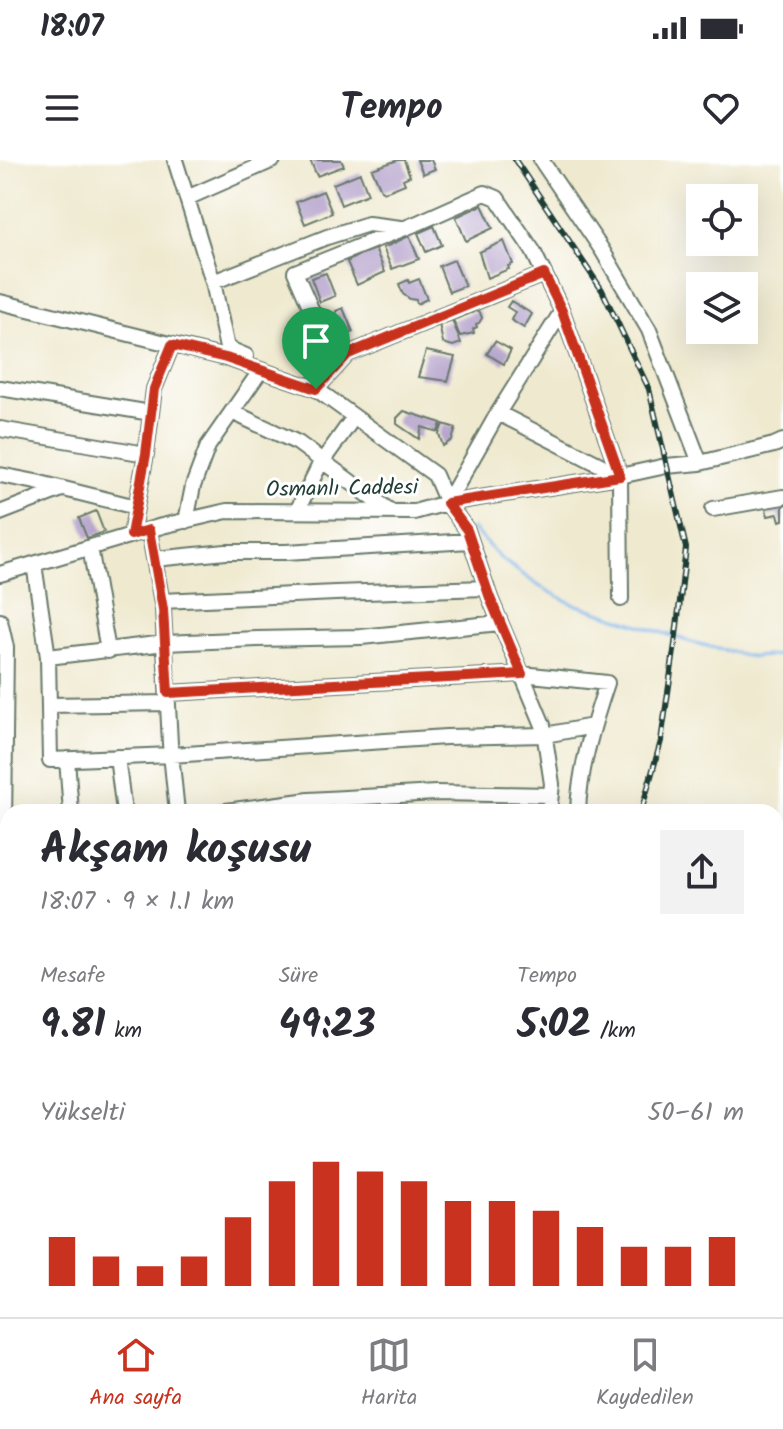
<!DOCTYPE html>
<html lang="tr">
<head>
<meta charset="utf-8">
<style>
	body { margin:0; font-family:Kalam,sans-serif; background:#f2f2f3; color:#2b2b33; height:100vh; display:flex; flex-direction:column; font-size:30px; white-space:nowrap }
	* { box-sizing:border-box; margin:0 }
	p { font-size:26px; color:#7c7c81 }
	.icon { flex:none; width:44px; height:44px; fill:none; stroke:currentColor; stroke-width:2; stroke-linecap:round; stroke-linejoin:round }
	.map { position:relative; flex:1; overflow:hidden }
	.sheet { position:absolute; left:0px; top:644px; width:784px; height:514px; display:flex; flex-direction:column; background:#fff; border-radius:24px 24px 0 0; box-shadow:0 8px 32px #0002 }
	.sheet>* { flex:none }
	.controls { position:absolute; left:686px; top:24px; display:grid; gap:16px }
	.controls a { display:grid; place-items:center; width:72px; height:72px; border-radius:0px; background:#fff; box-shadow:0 8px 32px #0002; font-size:40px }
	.pin { position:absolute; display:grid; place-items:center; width:68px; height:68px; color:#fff; margin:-82px -34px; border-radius:50% 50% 50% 0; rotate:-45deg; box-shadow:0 0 8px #0007 }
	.pin .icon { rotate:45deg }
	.round { display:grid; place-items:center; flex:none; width:84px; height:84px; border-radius:0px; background:#f2f2f3 }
	.head { display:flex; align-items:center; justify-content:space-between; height:136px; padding:0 40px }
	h1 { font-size:44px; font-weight:700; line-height:60px }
	.stats { display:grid; grid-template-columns:repeat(3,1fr); gap:12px; height:136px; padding:8px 40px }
	.stats div { display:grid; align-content:center }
	.stats b { font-size:40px; font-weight:700 }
	.stats small { font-size:22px; font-weight:400 }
	.stats p { font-size:22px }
	.chart { height:224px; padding:16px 40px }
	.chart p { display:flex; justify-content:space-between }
	.chart svg { width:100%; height:144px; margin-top:8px; stroke:#c8321e; stroke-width:6 }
	.status { display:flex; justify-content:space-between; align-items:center; height:56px; padding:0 40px; background:#fff; direction:ltr }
	.status svg { height:22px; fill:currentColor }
	header { display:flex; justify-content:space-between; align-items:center; height:104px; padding:0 40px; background:#fff; font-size:36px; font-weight:700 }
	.tabs { display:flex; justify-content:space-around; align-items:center; height:112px; border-top:2px solid #e1e1e2; background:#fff; font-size:22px; color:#7c7c81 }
	.tabs a { display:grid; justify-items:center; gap:4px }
	.tabs .active { color:#c8321e }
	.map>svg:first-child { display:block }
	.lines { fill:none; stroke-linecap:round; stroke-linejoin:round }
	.stream { stroke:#7ab4eb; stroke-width:3 }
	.building { fill:#b4a1cb }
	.minor-casing { stroke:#68796a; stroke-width:18 }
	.minor { stroke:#fff; stroke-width:14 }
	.rail-casing { stroke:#1f3d34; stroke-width:6 }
	.rail { stroke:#fff; stroke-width:3; stroke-dasharray:9; stroke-linecap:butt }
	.route-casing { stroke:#fff; stroke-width:16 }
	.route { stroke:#c8321e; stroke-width:10 }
	.labels { text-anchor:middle; stroke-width:6; stroke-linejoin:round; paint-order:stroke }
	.street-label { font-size:22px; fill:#1f3d34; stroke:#fff }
</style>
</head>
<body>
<div class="status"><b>18:07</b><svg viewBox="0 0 49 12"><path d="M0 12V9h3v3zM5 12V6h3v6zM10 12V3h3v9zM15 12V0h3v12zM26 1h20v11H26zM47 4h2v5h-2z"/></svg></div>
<header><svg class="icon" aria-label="menu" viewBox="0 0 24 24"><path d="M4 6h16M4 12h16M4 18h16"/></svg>Tempo<svg class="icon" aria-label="heart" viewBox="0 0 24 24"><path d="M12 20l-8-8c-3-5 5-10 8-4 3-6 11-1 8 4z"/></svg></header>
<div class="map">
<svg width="783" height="1157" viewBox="0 0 783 1157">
	<rect width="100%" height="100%" fill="#fff"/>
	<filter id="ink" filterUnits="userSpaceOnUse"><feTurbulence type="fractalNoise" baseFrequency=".0125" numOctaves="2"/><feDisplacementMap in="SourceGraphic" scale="16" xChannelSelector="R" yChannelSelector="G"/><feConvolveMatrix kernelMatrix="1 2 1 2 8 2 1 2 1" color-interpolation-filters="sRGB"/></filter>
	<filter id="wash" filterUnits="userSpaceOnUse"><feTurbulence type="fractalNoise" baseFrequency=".006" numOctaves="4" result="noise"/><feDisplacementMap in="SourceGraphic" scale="32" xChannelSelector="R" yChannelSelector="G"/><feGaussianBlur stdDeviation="1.8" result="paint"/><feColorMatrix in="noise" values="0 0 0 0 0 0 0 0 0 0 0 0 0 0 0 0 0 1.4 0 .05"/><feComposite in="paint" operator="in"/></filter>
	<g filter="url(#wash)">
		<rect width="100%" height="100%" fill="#efe9cf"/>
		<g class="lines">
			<path class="stream" d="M402 300 431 324
				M472 368 500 398 539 426 571 443 691 482 752 497 783 495"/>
		</g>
		<g id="blocks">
			<path class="building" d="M310 0H341L344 6 317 16Z
				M398 0H404L410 16 403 19 405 24 390 30 384 32 381 30 372 9Z
				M417 0H431L435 9 423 14Z
				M360 13 368 34 341 45 333 24Z
				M323 31 332 53 305 64 296 42Z
				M482 45 493 68 466 81 456 57Z
				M434 66 442 85 426 92 418 73Z
				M409 76 419 99 392 109 383 88Z
				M504 81 513 104 508 106 509 109 487 118 479 92Z
				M375 89 385 112 357 125 347 102 361 94Z
				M454 100 465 126 449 132 439 106Z
				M326 113 335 136 320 142 311 118Z
				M419 119 427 139 417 144 416 140 410 139 403 134 399 124 408 120 409 123Z
				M511 141 532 154 524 168 511 160 515 152 507 147Z
				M343 148 353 172 335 179 327 158 337 155 336 151Z
				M479 150 482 158 479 163 476 164 477 167 473 169 474 173 460 176 453 160Z
				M452 160 461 183 453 186 443 183 439 164Z
				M495 181 511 190 504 204 487 194Z
				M426 191 455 197 448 221 418 217Z
				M404 251 441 263 438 272 422 267 419 279 397 264V258Z
				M443 264 456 268 452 280 443 286 439 274Z
				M783 341V360L780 361 778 354 768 356 765 345Z
				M96 351 104 372 87 378 79 358Z
				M776 746 783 747V795L776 793Z
				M776 806 783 808V851L776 849Z
				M776 863 783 865V908L776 906Z
				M782 964H783V1104L776 1103V984Z
				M0 1076 8 1078V1116L0 1108Z
				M42 1150H85L93 1157H50Z
				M280 1150H303L310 1157H273Z"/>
		</g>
	</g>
	<g filter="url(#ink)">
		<use href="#blocks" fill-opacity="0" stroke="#68796a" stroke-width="2"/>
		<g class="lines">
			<defs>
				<path id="minor" d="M175 0 213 122 227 188 246 196
					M541 0 602 90 649 170 700 303
					M187 38 273 0
					M213 122 327 77 368 64 401 68
					M0 142 226 198 316 229 435 315 447 343 467 370 490 438 543 565 552 624 549 652
					M336 206 295 112 420 62 485 33 497 38 533 91 562 151 620 316 621 439
					M308 225 316 229 348 194 544 114
					M0 228 151 253
					M232 252 298 283 390 351
					M498 253 620 315
					M0 269 146 294
					M0 315 36 322 136 347
					M447 343 498 253 562 151
					M713 349 783 337
					M297 351 319 306 354 257
					M0 353 62 329
					M186 361 193 326 208 286 261 210
					M149 370 163 449 170 584 177 652
					M131 375 146 294 154 229 172 185
					M90 387 108 491
					M154 399 226 392H286L470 381
					M34 404 48 497 50 600 171 595 446 577 545 575 593 566
					M0 414 162 366 227 351 414 352 447 343 620 316 666 306 700 303 774 285 783 281
					M162 441 335 433 486 428
					M0 461 6 487 4 669
					M48 497 165 483 257 479 361 477 500 463
					M168 533 522 514 607 523C594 562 579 611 578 652
					M49 545 168 543
					M117 597 124 652
					M67 599 71 652
					M218 652 309 640 436 633 551 635
					M0 715 8 716
					M0 771 8 772
					M0 814 8 815
					M0 869 8 871
					M0 937 8 938
					M0 961 8 963
					M0 1041H8
					M456 1157 458 1150"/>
			</defs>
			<use href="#minor" class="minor-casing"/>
			<use href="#minor" class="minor"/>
			<defs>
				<path id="rail" d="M515 0 602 130 649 229 686 388 675 484 661 581 641 652
					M500 1157 502 1150"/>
			</defs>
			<use href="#rail" class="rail-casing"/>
			<use href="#rail" class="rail"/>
		</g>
	</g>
	<g class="lines" filter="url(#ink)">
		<defs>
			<path id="route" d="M544 114 562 151 620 316 447 343 467 370 490 438 522 514 168 533 163 449 149 370 131 375 146 294 154 229 172 185 226 198 316 229 348 194Z"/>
		</defs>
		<use href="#route" class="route-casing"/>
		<use href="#route" class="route"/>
	</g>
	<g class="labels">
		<g class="street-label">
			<text transform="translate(342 327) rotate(-1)" y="8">Osmanlı Caddesi</text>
		</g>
	</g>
</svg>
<div class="controls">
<a><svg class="icon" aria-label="locate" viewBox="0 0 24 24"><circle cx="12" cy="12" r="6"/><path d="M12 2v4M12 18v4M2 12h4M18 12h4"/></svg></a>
<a><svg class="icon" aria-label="layers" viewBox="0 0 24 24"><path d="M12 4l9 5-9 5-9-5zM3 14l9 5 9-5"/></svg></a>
</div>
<div class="pin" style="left:316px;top:229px;background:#1e9e55"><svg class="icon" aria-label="arrive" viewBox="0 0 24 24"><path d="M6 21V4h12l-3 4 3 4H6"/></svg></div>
<section class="sheet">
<div class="head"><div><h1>Akşam koşusu</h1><p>18:07 · 9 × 1.1 km</p></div><a class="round"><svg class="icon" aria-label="share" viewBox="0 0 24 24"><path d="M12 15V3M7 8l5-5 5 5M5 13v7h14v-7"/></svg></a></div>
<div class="stats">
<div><p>Mesafe</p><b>9.81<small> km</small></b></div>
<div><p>Süre</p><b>49:23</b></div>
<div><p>Tempo</p><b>5:02<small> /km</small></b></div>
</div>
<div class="chart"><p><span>Yükselti</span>50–61 m</p>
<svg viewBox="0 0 160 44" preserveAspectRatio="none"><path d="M5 44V29M15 44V35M25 44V38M35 44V35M45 44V23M55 44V12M65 44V6M75 44V9M85 44V12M95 44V18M105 44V18M115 44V21M125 44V26M135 44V32M145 44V32M155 44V29"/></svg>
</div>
</section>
</div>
<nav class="tabs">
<a class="active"><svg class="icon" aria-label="home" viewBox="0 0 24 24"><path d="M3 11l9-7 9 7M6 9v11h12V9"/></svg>Ana sayfa</a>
<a><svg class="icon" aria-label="map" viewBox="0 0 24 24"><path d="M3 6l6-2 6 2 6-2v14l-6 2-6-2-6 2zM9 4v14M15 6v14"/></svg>Harita</a>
<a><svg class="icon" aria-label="saved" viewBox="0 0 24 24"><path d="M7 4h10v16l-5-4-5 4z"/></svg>Kaydedilen</a>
</nav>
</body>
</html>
